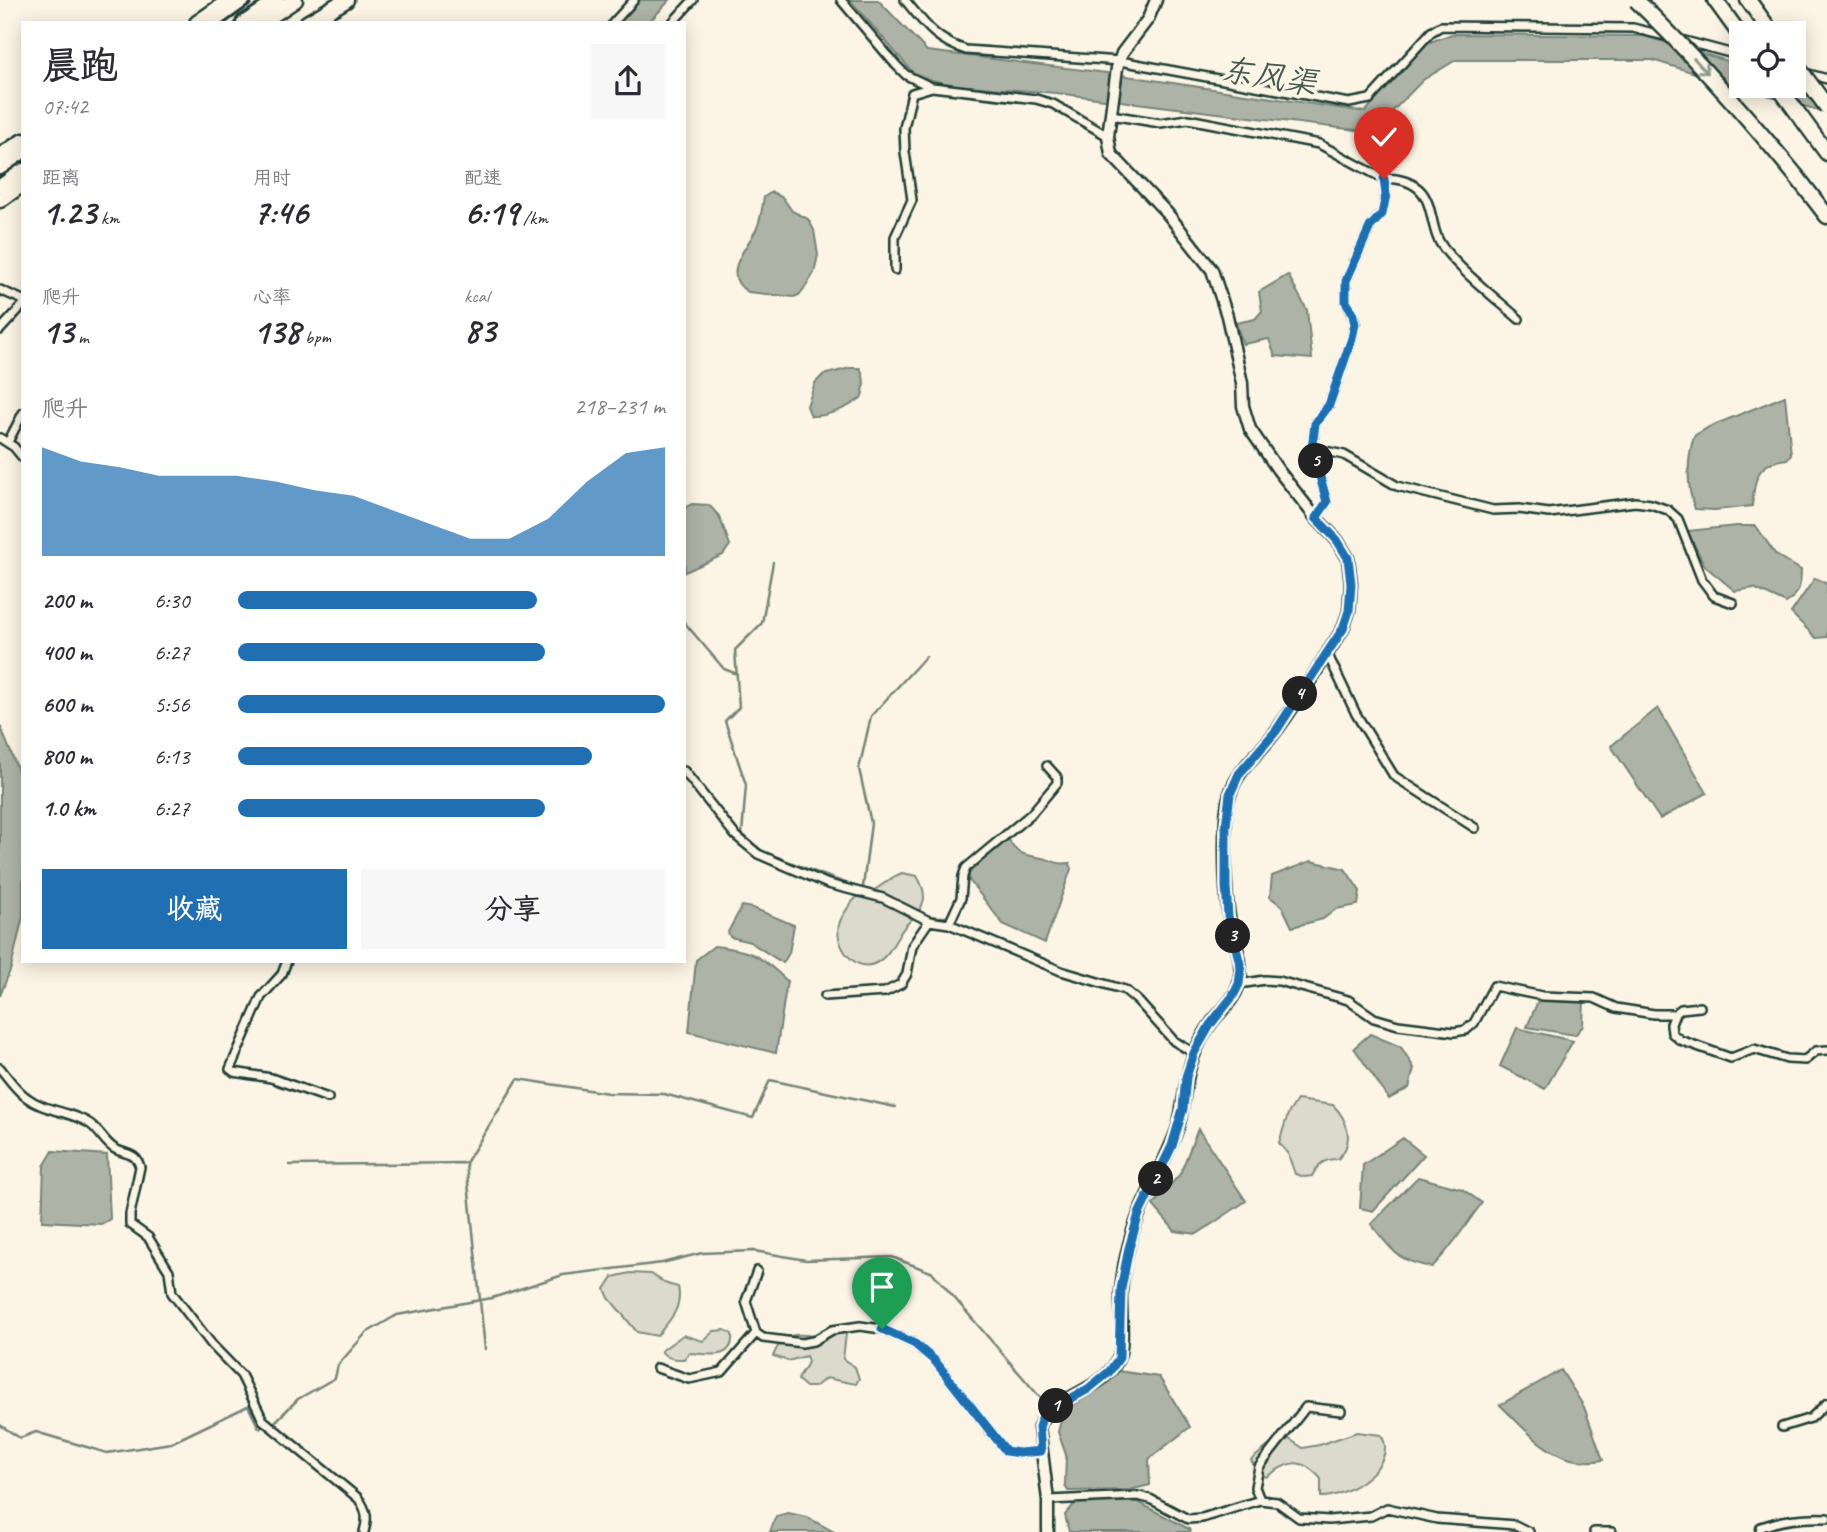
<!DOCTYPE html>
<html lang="zh">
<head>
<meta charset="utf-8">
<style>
	body { margin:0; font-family:Caveat,"LXGW WenKai TC",sans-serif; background:#f7f7f7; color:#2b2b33; height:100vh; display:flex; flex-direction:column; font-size:26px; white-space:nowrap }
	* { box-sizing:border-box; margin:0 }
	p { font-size:23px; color:#7c7c81 }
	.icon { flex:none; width:38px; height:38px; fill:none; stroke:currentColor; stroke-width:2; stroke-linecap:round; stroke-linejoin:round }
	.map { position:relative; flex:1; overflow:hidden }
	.drawer { position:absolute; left:21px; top:21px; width:665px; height:942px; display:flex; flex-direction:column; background:#fff; border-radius:0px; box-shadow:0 4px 18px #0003 }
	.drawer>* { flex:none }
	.fabs { position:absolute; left:1729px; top:21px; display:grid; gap:14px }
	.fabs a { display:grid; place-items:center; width:77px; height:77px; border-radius:0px; background:#fff; box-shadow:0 4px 18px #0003; font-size:35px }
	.pin { position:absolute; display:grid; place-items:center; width:60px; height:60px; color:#fff; margin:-72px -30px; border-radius:50% 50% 50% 0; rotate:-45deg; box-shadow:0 0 7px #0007 }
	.pin .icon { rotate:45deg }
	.km { position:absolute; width:35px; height:35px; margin:-18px; border-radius:50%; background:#222; color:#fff; font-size:19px; line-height:35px; text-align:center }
	.round { display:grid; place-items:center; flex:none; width:74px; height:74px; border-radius:0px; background:#f7f7f7 }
	.head { display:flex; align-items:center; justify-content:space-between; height:119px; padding:0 21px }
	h1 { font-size:38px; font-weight:600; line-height:52px }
	.figures { display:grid; grid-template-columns:repeat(3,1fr); gap:10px; height:119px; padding:7px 21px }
	.figures div { display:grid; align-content:center }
	.figures b { font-size:35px; font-weight:600 }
	.figures small { font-size:19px; font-weight:400 }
	.figures p { font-size:19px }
	.chart { height:196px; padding:14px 21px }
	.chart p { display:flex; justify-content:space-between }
	.chart svg { width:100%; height:126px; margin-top:7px; fill:#1f6fb2; opacity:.7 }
	.action { display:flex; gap:14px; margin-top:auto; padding:14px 21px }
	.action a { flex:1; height:80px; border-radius:0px; background:#1f6fb2; color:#fff; font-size:28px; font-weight:600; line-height:80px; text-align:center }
	.action a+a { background:#f7f7f7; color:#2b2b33 }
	ul { padding:0 21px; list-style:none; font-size:23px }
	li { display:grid; grid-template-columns:112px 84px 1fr; align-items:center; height:52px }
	li i { height:18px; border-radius:9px; background:#1f6fb2 }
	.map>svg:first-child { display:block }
	.green { fill:#dcdacc; stroke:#7e8c80; stroke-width:2 }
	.water { fill:#aeb3a7; stroke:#758479; stroke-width:2 }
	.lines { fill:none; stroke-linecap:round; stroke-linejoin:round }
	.stream { stroke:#758479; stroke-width:2.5 }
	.minor-casing { stroke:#1f3d34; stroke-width:12 }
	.tertiary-casing { stroke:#1f3d34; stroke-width:15 }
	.trunk-casing { stroke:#1f3d34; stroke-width:18 }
	.motorway-casing { stroke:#1f3d34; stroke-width:19 }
	.minor { stroke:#fcf5e5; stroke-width:7 }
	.tertiary { stroke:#fcf5e5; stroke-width:10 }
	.trunk { stroke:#fcf5e5; stroke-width:12 }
	.motorway { stroke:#fcf5e5; stroke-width:14 }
	.motorway-bridge-casing { stroke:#1f3d34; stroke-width:19; stroke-linecap:butt }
	.motorway-bridge { stroke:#fcf5e5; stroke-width:14 }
	.oneway { stroke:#8e998c }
	.route-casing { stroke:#fff; stroke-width:14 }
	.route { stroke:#1f6fb2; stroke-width:9 }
	.labels { text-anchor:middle; stroke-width:7; stroke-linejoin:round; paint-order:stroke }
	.water-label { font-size:32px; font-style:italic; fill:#435a51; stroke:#fcf5e5 }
</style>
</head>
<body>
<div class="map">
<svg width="1827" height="1532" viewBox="0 0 1827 1532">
	<rect width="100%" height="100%" fill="#fcf5e5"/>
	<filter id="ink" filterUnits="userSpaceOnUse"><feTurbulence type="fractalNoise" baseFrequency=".0143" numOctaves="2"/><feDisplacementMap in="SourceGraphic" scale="14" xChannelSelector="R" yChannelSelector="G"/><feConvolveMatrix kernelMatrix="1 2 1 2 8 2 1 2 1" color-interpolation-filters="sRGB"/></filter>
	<g filter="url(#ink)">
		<path class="green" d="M902 873 917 876C929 896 925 907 909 922 895 935 893 954 876 963 855 974 834 945 839 925 840 919 850 903 856 898 859 895 866 894 870 892 882 887 890 877 902 873Z
			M1297 1100 1333 1105C1348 1120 1355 1142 1338 1159 1324 1159 1319 1163 1312 1176L1304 1177 1295 1174 1288 1154 1279 1143 1288 1114Z
			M630 1273 651 1274 667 1284 678 1287C683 1308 669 1321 657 1336L637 1332 609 1298 605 1289 613 1277Z
			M837 1328 846 1334 843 1359 855 1367 859 1379 856 1384 826 1378 815 1387H806L798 1380C800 1372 807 1368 808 1361L806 1356 788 1361 773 1356C784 1329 798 1334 822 1337Z
			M725 1330 732 1334C735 1363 704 1353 689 1353L684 1359C674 1359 667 1359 661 1351L683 1335 703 1341 714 1331Z
			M1357 1432 1381 1435C1400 1464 1346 1498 1321 1497V1479C1300 1455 1289 1462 1266 1477L1255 1468 1251 1460 1277 1439H1289L1303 1448 1319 1445Z"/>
		<path class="water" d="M641 0H670L648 23H617Z
			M850 0H878L927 51 1107 73 1365 112 1427 43 1452 34 1644 36 1741 65V86H1794V82L1827 92V113L1652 60H1456L1423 80 1372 132 1056 93 952 85 916 76Z
			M772 192 783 198 792 211 808 219 814 230 818 255 814 273 806 286 799 295 794 297 748 292C720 275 746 249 756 230 761 220 762 208 764 197Z
			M1288 275 1307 310 1312 359 1275 356 1269 339 1243 344 1236 323 1255 319 1262 311 1259 292Z
			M850 368H860C865 377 865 390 861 398 848 408 827 417 811 416L807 406 815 383 823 375Z
			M1785 396 1791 454 1787 459C1756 462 1755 479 1752 506L1715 510 1695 509C1686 486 1687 459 1694 436L1709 427Z
			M692 504 709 505 719 516 730 545 723 555 685 572 684 508Z
			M1737 526H1756L1776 555 1801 570C1801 585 1799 595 1786 603L1754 588 1735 591 1705 566 1687 531Z
			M1815 578 1827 584V637L1816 638 1791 613Z
			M1658 708 1707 793 1660 819 1611 746Z
			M0 725 23 783V916L11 968 0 996Z
			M1005 839H1009C1013 854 1029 856 1042 858 1054 860 1055 865 1070 863L1071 869 1045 943 1003 924 969 880V872Z
			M1311 861 1345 869 1360 891 1358 905 1336 909 1323 919 1292 927 1282 906 1270 897 1272 876Z
			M742 906 753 908 794 925 789 953 783 963 750 942 730 937 728 932Z
			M714 946C751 950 760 955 787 981L776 1053 689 1032 696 960Z
			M1584 1000 1583 1026 1575 1035 1527 1027 1538 1001Z
			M1517 1028 1573 1041 1545 1089 1500 1066Z
			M1370 1034 1401 1047 1414 1068 1409 1088 1389 1099 1354 1048Z
			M1198 1129 1246 1201 1197 1234 1175 1231 1153 1205 1180 1174Z
			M1403 1138 1424 1155 1373 1211 1360 1208 1363 1165Z
			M53 1151 107 1155 110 1219 101 1224 42 1221 44 1166Z
			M1418 1177 1462 1189 1482 1203C1465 1225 1452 1248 1432 1267 1396 1261 1393 1251 1371 1224Z
			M1561 1370 1584 1407 1603 1460C1554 1468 1532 1435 1500 1405Z
			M1118 1371 1159 1377 1190 1427 1149 1459 1150 1485 1130 1490 1068 1491 1065 1486 1066 1455 1058 1432 1063 1412 1094 1392Z
			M1076 1502H1138L1189 1529 1190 1532H1069L1065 1515Z
			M788 1513 807 1517 834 1532H770L776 1516Z"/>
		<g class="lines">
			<path class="stream" d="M773 562 762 623 735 650 739 707 725 721 746 785 742 834 763 852 831 878 875 893
				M684 622 724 669 737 674
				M863 887 871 823 859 769 871 716 926 656
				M928 917H946
				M290 1165 465 1163
				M485 1349 466 1163 518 1079 608 1093 664 1094 753 1118 770 1080 895 1107
				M0 1425 20 1438 36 1432 107 1453 171 1443 248 1406 259 1428 273 1424 298 1399 335 1378 338 1365 366 1333 397 1315 492 1298 563 1275 662 1263 702 1253 754 1251 806 1260 892 1257 933 1273 1044 1402"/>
			<defs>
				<path id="minor" d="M841 0 896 65 906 75 931 87
					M905 0C925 24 935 40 966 50L1120 61 1349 103 1370 99 1431 32 1441 26 1633 28 1669 37
					M613 23 634 0
					M672 23 693 0
					M1681 40 1741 56
					M1805 73 1827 79
					M1111 115 1160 123 1188 119 1319 144 1384 179C1395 177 1410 181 1419 189 1432 201 1431 224 1438 239 1448 261 1499 301 1519 319
					M895 270V237L912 200 905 152 904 128 912 93 932 87 1036 99 1053 104 1108 136
					M0 290 23 300
					M0 330 23 305
					M0 438 14 447 23 458
					M8 442 23 413
					M1312 448 1344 455 1397 486 1493 510 1519 509 1549 513 1635 502 1651 504 1668 510 1678 519 1702 580 1714 596 1733 603
					M1316 518 1327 502 1312 448 1315 424 1329 405 1352 338 1355 323 1351 311 1346 302V281L1370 227 1382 213 1386 195 1384 179
					M1327 653 1356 714 1394 776 1475 828
					M684 771 735 835 758 854 828 884 883 898 929 921 949 924 1061 971 1125 990 1138 1001 1174 1041 1194 1053
					M949 924 961 898 963 876 966 868 1031 814 1057 783V777L1047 766
					M287 961 282 974 261 997 230 1069 234 1072 271 1078 328 1098
					M1239 984 1265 980 1279 981 1348 1000 1374 1018 1398 1025 1454 1032 1466 1030 1474 1023 1494 986 1542 996 1594 998 1616 1008 1654 1014H1675L1681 1009 1700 1007
					M825 996 885 992 901 984 907 974 912 946 929 921
					M1675 1014 1671 1024 1672 1033 1680 1040 1731 1058 1754 1049 1787 1059 1805 1060 1816 1051 1827 1050
					M0 1068C8 1078 16 1090 26 1097 44 1111 68 1111 87 1122 99 1128 103 1142 115 1149 126 1155 136 1152 140 1167L130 1214V1224L148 1237 169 1271 172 1293 212 1345 241 1375 263 1420 358 1498C367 1510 368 1518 364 1532
					M757 1271 746 1301 756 1333 763 1338 802 1343 813 1341 832 1330 860 1326 882 1329 915 1344 935 1361 1006 1451 1019 1453 1041 1451
					M657 1368 689 1379 722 1372 756 1333
					M1782 1427 1811 1418 1827 1403
					M1048 1500 1138 1496 1150 1499 1188 1519 1202 1518 1260 1500 1277 1502 1299 1518 1329 1520 1371 1516 1387 1508 1437 1519 1515 1525 1529 1532
					M1260 1500 1255 1487 1259 1467 1306 1407 1341 1411
					M1594 1532H1612
					M1760 1532 1761 1527C1783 1519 1803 1517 1827 1518"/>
				<path id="tertiary" d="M1048 1532V1500L1039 1427C1051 1395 1103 1393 1118 1359 1125 1344 1120 1309 1121 1291 1123 1266 1130 1237 1139 1214 1151 1184 1168 1157 1178 1127 1185 1103 1184 1078 1194 1055 1198 1044 1205 1032 1212 1022 1221 1011 1236 998 1239 983 1245 962 1232 937 1229 916 1225 891 1222 817 1230 794 1238 768 1261 752 1276 731 1301 698 1321 662 1343 629L1349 611 1351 584 1348 558 1337 540 1316 518 1278 470 1250 429 1243 406 1242 383 1227 316 1212 270 1167 213 1111 154 1108 136 1117 68 1122 53 1148 19 1156 0"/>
				<path id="trunk" d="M212 23 244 0
					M243 23 278 0
					M0 168 23 152
					M0 186 23 170"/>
				<path id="motorway" d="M1715 0 1741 36
					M1748 0 1772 33
					M197 23 230 0
					M261 23 295 0
					M307 23 346 0
					M1778 86 1827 153
					M0 156 23 141
					M1797 177 1827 216
					M0 200 23 184"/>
			</defs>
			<use href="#minor" class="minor-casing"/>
			<use href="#tertiary" class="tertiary-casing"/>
			<use href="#trunk" class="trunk-casing"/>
			<use href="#motorway" class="motorway-casing"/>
			<use href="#minor" class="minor"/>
			<use href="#tertiary" class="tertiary"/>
			<use href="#trunk" class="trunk"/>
			<use href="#motorway" class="motorway"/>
			<defs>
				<path id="motorway-bridge" d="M1636 0C1694 56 1746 115 1797 177
					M1794 62 1827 107"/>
			</defs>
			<use href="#motorway-bridge" class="motorway-bridge-casing"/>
			<use href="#motorway-bridge" class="motorway-bridge"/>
		</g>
		<defs><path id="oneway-shaft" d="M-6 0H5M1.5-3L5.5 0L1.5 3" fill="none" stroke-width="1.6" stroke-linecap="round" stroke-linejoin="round" transform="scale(1.75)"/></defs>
		<use class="oneway" href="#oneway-shaft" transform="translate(1701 66) rotate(47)"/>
	</g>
	<g class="lines" filter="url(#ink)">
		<defs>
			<path id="route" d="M882 1329 915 1344 935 1361 1006 1451 1019 1453 1041 1451 1039 1427 1042 1418 1054 1408 1088 1389 1109 1372 1119 1358 1121 1289 1129 1248 1139 1214 1172 1146 1183 1109 1186 1077 1194 1053 1210 1025 1233 996 1239 984 1241 968 1228 916 1226 886V826L1230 794 1239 774 1276 731 1327 653 1343 629 1349 611 1351 584 1348 558 1337 540 1316 518 1327 502 1312 448 1315 424 1329 405 1352 338 1355 324 1352 311 1346 302V281L1370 227 1382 214 1386 195 1384 179"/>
		</defs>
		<use href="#route" class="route-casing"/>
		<use href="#route" class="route"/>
	</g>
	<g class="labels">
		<g class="water-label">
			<text transform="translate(1269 76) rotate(9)" y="11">东风渠</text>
		</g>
	</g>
</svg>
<div class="fabs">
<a><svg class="icon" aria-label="locate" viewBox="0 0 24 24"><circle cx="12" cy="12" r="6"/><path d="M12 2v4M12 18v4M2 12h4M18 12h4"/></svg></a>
</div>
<div class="pin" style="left:882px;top:1329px;background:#1e9e55"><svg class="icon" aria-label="arrive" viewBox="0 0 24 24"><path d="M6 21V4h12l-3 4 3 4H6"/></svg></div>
<div class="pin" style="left:1384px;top:179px;background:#d93025"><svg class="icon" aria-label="check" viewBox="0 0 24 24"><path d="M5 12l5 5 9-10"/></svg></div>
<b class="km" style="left:1056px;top:1406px">1</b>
<b class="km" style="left:1156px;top:1179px">2</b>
<b class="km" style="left:1233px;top:936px">3</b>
<b class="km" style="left:1300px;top:694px">4</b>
<b class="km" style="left:1316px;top:461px">5</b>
<section class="drawer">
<div class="head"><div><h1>晨跑</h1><p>07:42</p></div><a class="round"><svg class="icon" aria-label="share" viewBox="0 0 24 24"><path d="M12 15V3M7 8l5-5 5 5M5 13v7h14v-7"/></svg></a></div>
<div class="figures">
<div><p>距离</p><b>1.23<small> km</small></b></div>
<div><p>用时</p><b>7:46</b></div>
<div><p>配速</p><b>6:19<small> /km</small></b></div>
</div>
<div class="figures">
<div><p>爬升</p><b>13<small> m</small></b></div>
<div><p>心率</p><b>138<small> bpm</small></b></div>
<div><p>kcal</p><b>83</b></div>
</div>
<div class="chart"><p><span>爬升</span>218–231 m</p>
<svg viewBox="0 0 160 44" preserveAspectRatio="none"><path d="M0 44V6L10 11L20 13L30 16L40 16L50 16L60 18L70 21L80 23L90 28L100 33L110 38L120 38L130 31L140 18L150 8L160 6V44z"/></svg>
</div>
<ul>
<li><b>200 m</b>6:30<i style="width:70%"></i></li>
<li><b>400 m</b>6:27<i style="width:72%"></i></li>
<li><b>600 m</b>5:56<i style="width:100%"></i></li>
<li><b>800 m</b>6:13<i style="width:83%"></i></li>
<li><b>1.0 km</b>6:27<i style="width:72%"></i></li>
</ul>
<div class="action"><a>收藏</a><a>分享</a></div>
</section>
</div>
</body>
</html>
